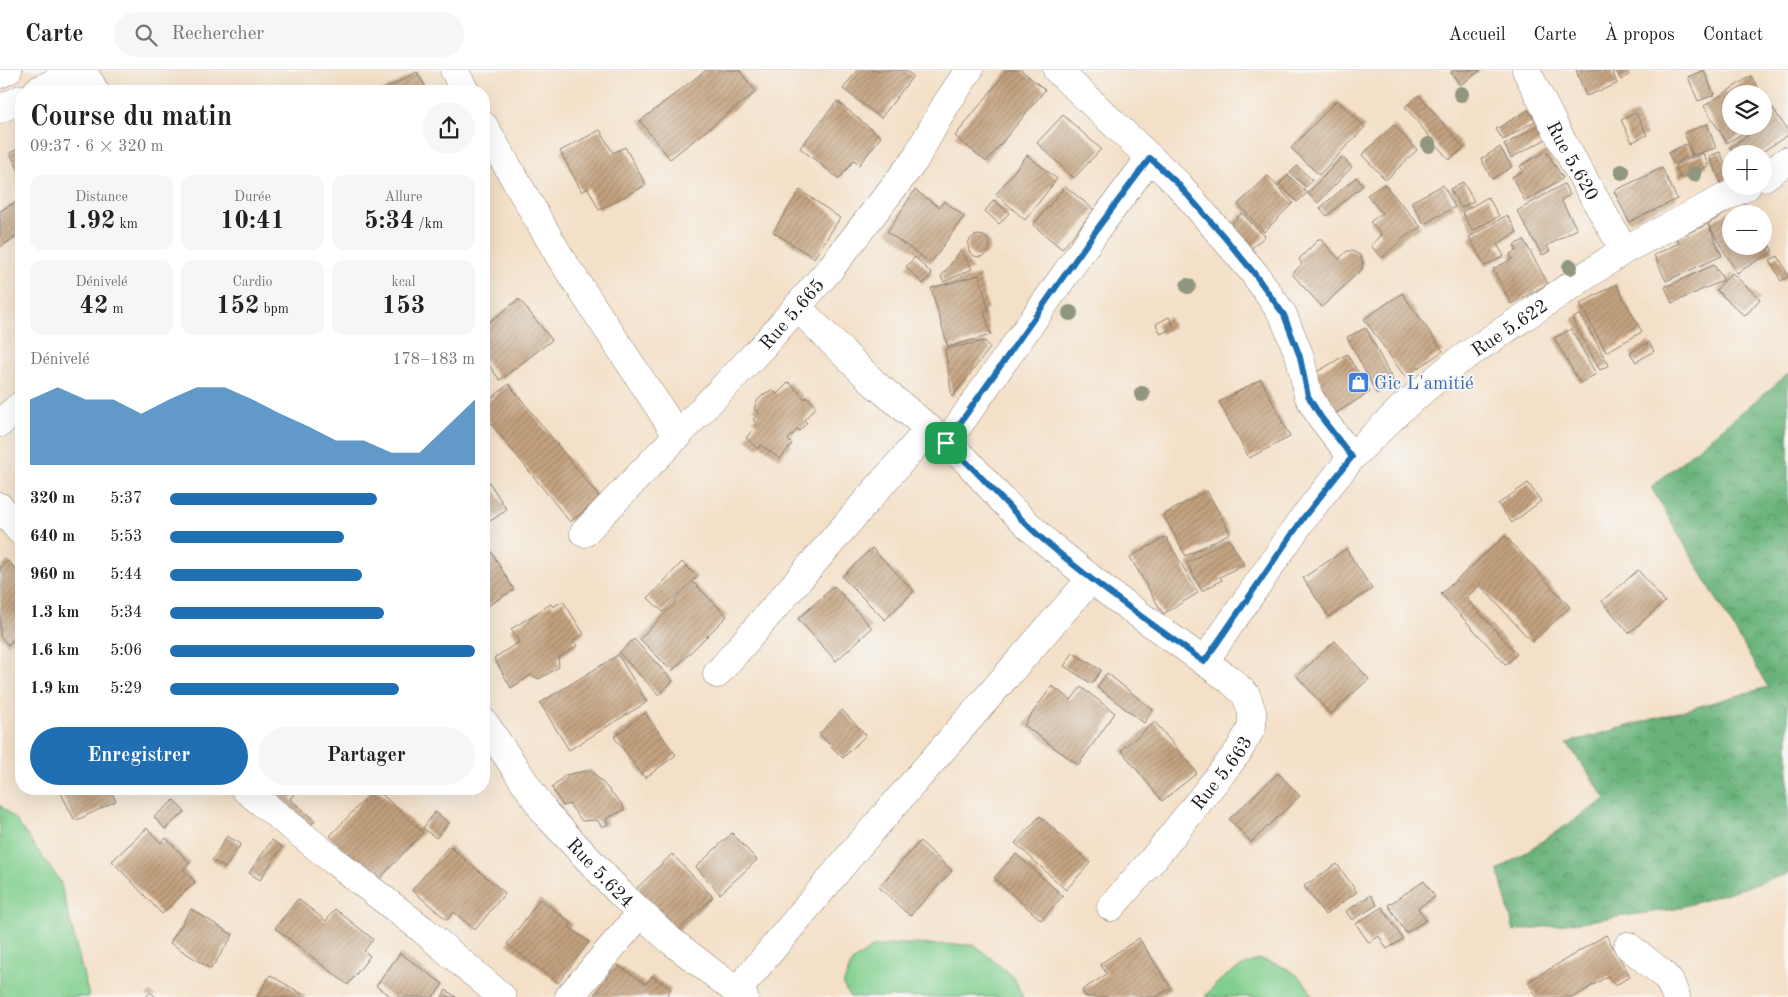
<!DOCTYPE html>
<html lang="fr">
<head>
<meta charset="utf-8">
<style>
	body { margin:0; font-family:"Old Standard TT",serif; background:#f6f6f6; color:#202124; height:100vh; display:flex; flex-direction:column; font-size:19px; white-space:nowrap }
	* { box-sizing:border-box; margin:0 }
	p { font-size:16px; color:#757577 }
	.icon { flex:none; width:28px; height:28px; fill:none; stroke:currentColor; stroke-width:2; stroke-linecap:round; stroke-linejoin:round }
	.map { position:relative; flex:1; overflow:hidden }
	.side { position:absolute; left:15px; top:15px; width:475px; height:710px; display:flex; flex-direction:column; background:#fff; border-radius:20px; box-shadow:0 5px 20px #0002 }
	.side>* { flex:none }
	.buttons { position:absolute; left:1722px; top:15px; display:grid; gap:10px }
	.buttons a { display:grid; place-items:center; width:50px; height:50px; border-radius:50%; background:#fff; box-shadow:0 5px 20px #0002; font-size:25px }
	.pin { position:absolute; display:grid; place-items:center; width:42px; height:42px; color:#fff; margin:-21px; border-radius:10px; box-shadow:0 2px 8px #0006 }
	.round { display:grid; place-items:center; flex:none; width:52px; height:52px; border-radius:26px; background:#f6f6f6 }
	.head { display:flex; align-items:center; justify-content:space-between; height:85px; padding:0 15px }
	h1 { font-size:28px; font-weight:700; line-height:38px }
	.metrics { display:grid; grid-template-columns:repeat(3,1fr); gap:8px; height:85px; padding:5px 15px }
	.metrics div { display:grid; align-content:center; border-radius:12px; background:#f6f6f6; text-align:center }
	.metrics b { font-size:25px; font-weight:700 }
	.metrics small { font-size:14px; font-weight:400 }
	.metrics p { font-size:14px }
	.chart { height:140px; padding:10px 15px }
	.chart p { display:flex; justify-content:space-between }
	.chart svg { width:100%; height:90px; margin-top:5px; fill:#1f6fb2; opacity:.7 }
	.button { display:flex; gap:10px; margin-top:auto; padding:10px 15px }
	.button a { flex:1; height:58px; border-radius:30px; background:#1f6fb2; color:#fff; font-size:20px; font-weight:700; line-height:58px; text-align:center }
	.button a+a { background:#f6f6f6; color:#202124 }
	ul { padding:0 15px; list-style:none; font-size:16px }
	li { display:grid; grid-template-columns:80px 60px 1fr; align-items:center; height:38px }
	li i { height:12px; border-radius:6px; background:#1f6fb2 }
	header { display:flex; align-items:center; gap:30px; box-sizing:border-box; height:70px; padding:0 25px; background:#fff; border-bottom:1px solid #e0e0e0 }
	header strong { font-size:24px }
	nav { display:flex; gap:28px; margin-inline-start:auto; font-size:18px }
	.search { width:350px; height:45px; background:#f6f6f6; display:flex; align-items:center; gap:12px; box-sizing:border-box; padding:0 18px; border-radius:28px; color:#757577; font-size:19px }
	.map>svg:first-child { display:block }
	.green { fill:#81cf8e; stroke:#4e7655 }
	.forest { fill:url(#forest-crowns); stroke:#42674a }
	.building { fill:url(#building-hatch) }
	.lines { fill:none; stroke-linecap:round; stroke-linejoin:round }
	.minor-casing { stroke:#887e72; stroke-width:29 }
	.minor { stroke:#fff; stroke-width:28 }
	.tree { fill:#90977f }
	.route-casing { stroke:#fff; stroke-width:10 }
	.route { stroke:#1f6fb2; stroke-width:6 }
	.labels { text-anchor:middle; stroke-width:4; stroke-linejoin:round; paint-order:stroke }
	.street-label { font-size:19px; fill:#1c1c1c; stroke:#f6f6f2 }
	.shop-label { font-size:19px; fill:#366cbe; stroke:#f6f6f2; text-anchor:start }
</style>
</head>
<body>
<header>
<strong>Carte</strong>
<div class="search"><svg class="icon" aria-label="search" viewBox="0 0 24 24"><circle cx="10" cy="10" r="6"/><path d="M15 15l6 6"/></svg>Rechercher</div>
<nav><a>Accueil</a><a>Carte</a><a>À propos</a><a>Contact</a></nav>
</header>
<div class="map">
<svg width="1788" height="927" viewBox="0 0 1788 927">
	<defs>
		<pattern id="forest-crowns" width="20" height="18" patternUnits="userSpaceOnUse" patternTransform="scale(1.25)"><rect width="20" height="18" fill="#68b279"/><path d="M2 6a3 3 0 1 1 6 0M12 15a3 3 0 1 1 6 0" fill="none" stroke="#559062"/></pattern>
		<pattern id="building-hatch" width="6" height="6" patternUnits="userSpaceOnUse" patternTransform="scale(1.25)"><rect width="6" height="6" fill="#c4a27f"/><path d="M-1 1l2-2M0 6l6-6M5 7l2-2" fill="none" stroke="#9e8367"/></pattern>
	</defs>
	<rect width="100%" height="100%" fill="#f6f6f2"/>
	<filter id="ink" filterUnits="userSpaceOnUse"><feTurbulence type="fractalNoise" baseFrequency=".02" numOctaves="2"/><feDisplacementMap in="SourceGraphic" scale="10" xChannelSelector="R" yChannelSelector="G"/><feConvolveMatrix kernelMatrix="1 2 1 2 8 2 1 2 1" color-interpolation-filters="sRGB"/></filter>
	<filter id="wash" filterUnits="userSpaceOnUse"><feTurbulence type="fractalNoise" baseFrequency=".0096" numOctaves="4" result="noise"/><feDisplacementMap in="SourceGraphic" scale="20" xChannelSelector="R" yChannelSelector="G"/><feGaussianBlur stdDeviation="1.12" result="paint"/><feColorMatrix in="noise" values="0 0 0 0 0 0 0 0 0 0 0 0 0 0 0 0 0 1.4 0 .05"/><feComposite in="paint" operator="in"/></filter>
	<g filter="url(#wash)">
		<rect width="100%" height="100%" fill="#f4e0c8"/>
		<path class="green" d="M0 735 15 749 60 811 89 927H0Z
			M899 874 975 875 1014 908 1023 927H850L843 915 852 892 873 877Z
			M1260 889C1284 896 1302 902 1313 927H1205C1221 906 1236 898 1260 889Z"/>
		<path class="forest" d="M1788 304V804L1675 839 1514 861 1498 800 1606 729 1567 673 1768 617 1651 417Z"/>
		<g id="blocks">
			<path class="building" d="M706 0H739L756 22 670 89 640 51Z
				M857 0H905L913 6 881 48 843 19Z
				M1008 0H1021L1045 20 986 92 955 66Z
				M1453 0H1481L1460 15 1451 2Z
				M1576 0H1603L1604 2 1612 0 1617 14 1586 26Z
				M1616 0H1627L1629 5 1621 10Z
				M1704 0 1714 25 1698 31 1688 7Z
				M417 2 428 21H381Z
				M1751 6 1762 24H1731V56H1739L1743 63 1727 73 1704 36Z
				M1419 25 1464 78 1449 90 1405 37Z
				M1764 26 1769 34 1764 37Z
				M1337 30 1365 57 1319 105 1291 78Z
				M837 31 881 67 859 95 854 90 839 109 800 78Z
				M1772 37 1788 61V65L1759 84H1734L1730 77 1749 65 1743 56H1764V42Z
				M1528 40 1535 51 1503 70 1496 59Z
				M1636 43 1647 65 1632 72 1621 50Z
				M1063 45 1101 79 1074 108 1037 73Z
				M1707 54 1716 78 1693 85 1684 63Z
				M1394 55 1417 80 1386 110 1362 85Z
				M1538 56 1546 69 1511 88 1504 75Z
				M600 60 613 83 625 77 646 115 599 140 588 118 582 122 560 81Z
				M1686 74 1692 85 1674 94 1668 83Z
				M21 77V105L10 83Z
				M1500 77 1512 97 1492 109 1481 89Z
				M1546 81 1563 108 1525 131 1512 107 1523 101 1520 96Z
				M1720 82 1731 106V111L1722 115 1709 86Z
				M1703 83 1708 96 1680 108 1675 95Z
				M1027 85 1057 109 1025 150 996 124Z
				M1342 87 1352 97 1318 133 1308 123Z
				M1297 96 1312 110 1306 117 1290 103Z
				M1662 98 1677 129 1629 152 1614 121Z
				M1288 105 1307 123 1297 132 1279 114Z
				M1268 106 1293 133 1264 162 1238 134Z
				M1356 107 1363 115 1327 146 1320 138Z
				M1463 112 1474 131 1461 138 1450 119Z
				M1384 114 1421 157 1405 167 1382 188 1371 176 1381 164 1370 152 1382 143 1367 125Z
				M1564 114 1570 125 1561 130 1577 159 1547 176 1550 181 1542 185 1517 141Z
				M1443 115 1455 137 1424 154 1411 132Z
				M1065 116 1094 140 1062 179 1033 155Z
				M800 120 840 148 814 188 773 162Z
				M915 120 939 137 944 131 964 146 931 193 887 162Z
				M1488 127 1499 146 1473 161 1462 142Z
				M21 129V164L0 177V141Z
				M994 130 1009 143 999 154 985 141Z
				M1744 132 1751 144H1731V176H1764V166L1773 181 1737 203 1708 154Z
				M1242 143 1265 166 1252 178 1229 156Z
				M1507 145 1517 162 1497 174 1504 186 1485 196 1469 167Z
				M1708 154 1722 186 1666 211 1654 185 1679 173 1677 168Z
				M968 176a11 11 0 1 1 22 0a11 11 0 1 1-22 0Z
				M1320 168 1339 189 1347 181H1352L1360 185 1363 192 1362 199 1322 237 1292 204 1302 194 1299 189Z
				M1524 170 1548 214 1511 234 1493 199 1512 189 1510 184 1517 180 1514 175Z
				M961 180 972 199 944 212 941 207Z
				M1778 186 1788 205V207L1781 211 1770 190Z
				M915 187 932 204 923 214 906 197Z
				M1714 195 1724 210 1672 233 1665 217Z
				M1732 203 1760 229 1745 246 1716 220Z
				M979 205 989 240 984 241 991 265 948 277 931 218Z
				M1616 214 1642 262 1606 282 1580 234Z
				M1402 223 1443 281 1405 307 1364 249Z
				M519 229 552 270 500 310 484 289V256Z
				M1580 244 1609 295 1600 300 1572 249Z
				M1169 247 1174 257 1161 264 1156 254Z
				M1366 258 1395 315 1377 324 1347 267Z
				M1571 259 1596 304 1580 313 1554 268Z
				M985 271 990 278 952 327 945 279Z
				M1649 272 1654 281 1636 292 1630 283Z
				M1347 284 1370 322 1331 346 1307 308Z
				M1261 309 1290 367 1249 388 1219 332Z
				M789 312 805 329 807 327 816 337 804 350 807 353 799 361 797 359 788 370 792 374 780 389 761 375 758 379 746 368 757 354 753 350 759 343 754 339 757 331 764 324 772 320 777 324Z
				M509 314 600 428 570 452 484 345V334Z
				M484 404 507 440 484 455Z
				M1528 413 1541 431 1512 453 1498 434Z
				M1207 421 1230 463 1186 486 1163 445Z
				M1505 466 1570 537 1532 572 1480 515 1466 528 1517 584 1506 595 1441 524Z
				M1166 467 1198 523 1163 544 1130 487Z
				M1229 469 1244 494 1220 507 1222 510 1202 521 1187 493Z
				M488 476 514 520 484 538V478Z
				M872 478 914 521 885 550 842 507Z
				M1346 479 1372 519 1329 547 1303 508Z
				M8 491 21 505V562L8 575 0 566V498Z
				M682 492 697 507 663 542 648 528Z
				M1638 500 1665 532 1629 563 1602 531Z
				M694 513 727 546 672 601 640 569Z
				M834 516 872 558 836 591 798 549Z
				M563 531 584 564 573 571 577 576 558 588 559 597 539 609 531 605 511 618 494 588 519 572 511 559 551 534 553 537Z
				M634 569 673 611 659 625 619 583Z
				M1335 571 1369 609 1330 644 1297 606Z
				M1073 583 1101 600 1092 614 1064 596Z
				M618 585 647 632 569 680 540 633Z
				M1107 603 1153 640 1144 653 1097 617Z
				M1052 616 1071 630 1081 617 1115 643 1078 695 1024 655Z
				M842 640 866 665 843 688 819 664Z
				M645 643 676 685 645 708 614 667Z
				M1155 652 1197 703 1162 731 1121 680Z
				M591 700 622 734 624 740 606 749 608 754 602 757 597 750 582 751 569 734 563 736 552 718 565 705Z
				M1278 703 1300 726 1251 772 1229 749Z
				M59 719H110L116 731 75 751Z
				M253 719H298L290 729 315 751 303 762Z
				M374 719H376L423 762 378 811 330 766Z
				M174 730 185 742 165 759 154 747Z
				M435 742 449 753 436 768 423 758Z
				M1040 746 1090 793 1066 820 1015 773Z
				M147 758 161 773 166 768 190 793 184 800 195 812 162 844 112 791Z
				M732 763 757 790 720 824 696 797Z
				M227 766 241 774 225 798 212 790Z
				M272 770 282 777 260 810 249 803Z
				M920 771 952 801 910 846 879 817Z
				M449 776 505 823 475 860 454 842 447 850 412 820Z
				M672 784 713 827 675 864 634 821Z
				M1016 784 1063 826 1041 850 994 808Z
				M1337 794 1357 822 1325 845 1304 816Z
				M1424 811 1435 827 1418 838 1426 850 1406 863 1388 835Z
				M1371 825 1377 835 1352 850 1346 841Z
				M298 829 326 851 335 839 373 869 364 881 370 886 348 915 275 858Z
				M540 829 572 854 569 857 589 872 558 913 507 874Z
				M1382 837 1403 869 1387 879 1379 866 1369 873 1356 854Z
				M191 839 233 865 211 899 170 873Z
				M1606 865 1630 906 1615 916 1608 906 1574 927H1537L1528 912Z
				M1139 868 1171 918 1157 927H1086L1082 920 1107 904 1100 894Z
				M400 883 443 914 433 927H392L376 916Z
				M616 894 646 914 652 906 671 919 666 927H593Z
				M270 905 307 927H257Z
				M446 920 456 927H442Z
				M150 922 156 927H146Z"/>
		</g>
	</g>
	<g filter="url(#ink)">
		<use href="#blocks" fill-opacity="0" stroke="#887e72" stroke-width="1"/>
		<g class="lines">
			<defs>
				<g id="minor">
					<path d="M82 0 95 21"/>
					<path d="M454 0 465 21"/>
					<path id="s1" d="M1057 0 1178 114 1254 203 1283 245 1300 287 1308 325 1321 347 1352 387 1401 339 1454 294 1624 180 1747 116"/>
					<path id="s2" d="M1526 0 1562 71 1624 180"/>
					<path d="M0 4 8 0"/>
					<path d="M37 21 79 0"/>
					<path d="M0 39 21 29"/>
					<path d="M484 56 560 187 678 366"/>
					<path d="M1764 107 1788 90"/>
					<path d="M797 237 875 314 943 370"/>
					<path d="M0 353 21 335"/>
					<path d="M0 437 21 462"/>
					<path id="s3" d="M584 463 762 277 830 199 914 91 945 36 969 0"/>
					<path d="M1204 592 1304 447 1352 387"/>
					<path d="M717 604 929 359"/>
					<path id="s4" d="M484 652 546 744 621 824 670 870 744 927"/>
					<path d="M245 719 334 791 422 859 502 927"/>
					<path id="s5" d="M1111 837 1155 787 1238 682 1252 657V642L1246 625 1230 610 1105 520 1045 471 1002 430 966 390 946 373 1100 155 1150 88"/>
					<path d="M1628 876 1662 903 1670 912 1676 927"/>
					<path d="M737 921 859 775 1091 509"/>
					<path d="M569 927 641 843"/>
				</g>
			</defs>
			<use href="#minor" class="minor-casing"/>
			<use href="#minor" class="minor"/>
		</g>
		<g class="tree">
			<circle cx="1461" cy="24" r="8"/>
			<circle cx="1429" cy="75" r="8"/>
			<circle cx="1622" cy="102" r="8"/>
			<circle cx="1694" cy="104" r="8"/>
			<circle cx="1570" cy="197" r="8"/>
			<circle cx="1188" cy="216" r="8"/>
			<circle cx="1070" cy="243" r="8"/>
			<circle cx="1142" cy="324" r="8"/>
		</g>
	</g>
	<g class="lines" filter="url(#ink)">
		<defs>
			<path id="route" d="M1150 88 1178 114 1225 168 1254 203 1284 245 1300 287 1308 326 1321 347 1352 387 1304 447 1204 592C1151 553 1096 515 1046 472 1010 442 982 404 946 373L1100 155Z"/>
		</defs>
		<use href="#route" class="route-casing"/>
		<use href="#route" class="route"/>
	</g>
	<defs>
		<symbol id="shop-square" viewBox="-11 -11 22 22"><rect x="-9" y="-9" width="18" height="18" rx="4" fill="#3f7fe0" stroke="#f6f6f2"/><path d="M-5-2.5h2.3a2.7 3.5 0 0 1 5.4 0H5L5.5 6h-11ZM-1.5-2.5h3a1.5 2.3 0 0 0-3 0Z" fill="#fff"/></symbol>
	</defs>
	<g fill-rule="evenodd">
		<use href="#shop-square" x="1346" y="300" width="25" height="25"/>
	</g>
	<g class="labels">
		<g class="street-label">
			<text dy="7" stroke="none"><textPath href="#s2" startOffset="102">Rue 5.620</textPath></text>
			<text dy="7" stroke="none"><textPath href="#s3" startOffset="302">Rue 5.665</textPath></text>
			<text dy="7" stroke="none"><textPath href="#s1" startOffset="699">Rue 5.622</textPath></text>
			<text dy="7" stroke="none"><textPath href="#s5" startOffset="174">Rue 5.663</textPath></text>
			<text dy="7" stroke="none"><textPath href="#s4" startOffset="191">Rue 5.624</textPath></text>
		</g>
		<g class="shop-label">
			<text x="1374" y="319">Gic L'amitié</text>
		</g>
	</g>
</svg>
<div class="buttons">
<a><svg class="icon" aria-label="layers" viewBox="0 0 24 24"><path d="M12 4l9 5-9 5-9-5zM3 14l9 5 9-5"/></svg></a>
<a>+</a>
<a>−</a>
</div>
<div class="pin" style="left:946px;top:373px;background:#1e9e55"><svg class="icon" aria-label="arrive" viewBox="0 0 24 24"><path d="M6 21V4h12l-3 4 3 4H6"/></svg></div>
<section class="side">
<div class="head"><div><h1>Course du matin</h1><p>09:37 · 6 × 320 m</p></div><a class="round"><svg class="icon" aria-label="share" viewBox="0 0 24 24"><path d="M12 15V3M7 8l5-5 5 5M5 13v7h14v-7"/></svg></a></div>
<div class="metrics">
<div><p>Distance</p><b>1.92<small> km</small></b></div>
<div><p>Durée</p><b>10:41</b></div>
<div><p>Allure</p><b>5:34<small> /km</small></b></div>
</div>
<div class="metrics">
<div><p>Dénivelé</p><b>42<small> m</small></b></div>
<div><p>Cardio</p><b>152<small> bpm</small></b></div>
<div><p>kcal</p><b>153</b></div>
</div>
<div class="chart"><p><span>Dénivelé</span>178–183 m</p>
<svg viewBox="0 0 160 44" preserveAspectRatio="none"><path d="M0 44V12L10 6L20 12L30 12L40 19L50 12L60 6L70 6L80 12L90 19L100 25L110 32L120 32L130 38L140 38L150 25L160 12V44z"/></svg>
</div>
<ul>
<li><b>320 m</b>5:37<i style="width:68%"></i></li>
<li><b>640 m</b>5:53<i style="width:57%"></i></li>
<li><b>960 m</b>5:44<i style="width:63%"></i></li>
<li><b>1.3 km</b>5:34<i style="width:70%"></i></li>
<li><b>1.6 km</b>5:06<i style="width:100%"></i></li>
<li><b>1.9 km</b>5:29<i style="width:75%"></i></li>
</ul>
<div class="button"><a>Enregistrer</a><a>Partager</a></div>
</section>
</div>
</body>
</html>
